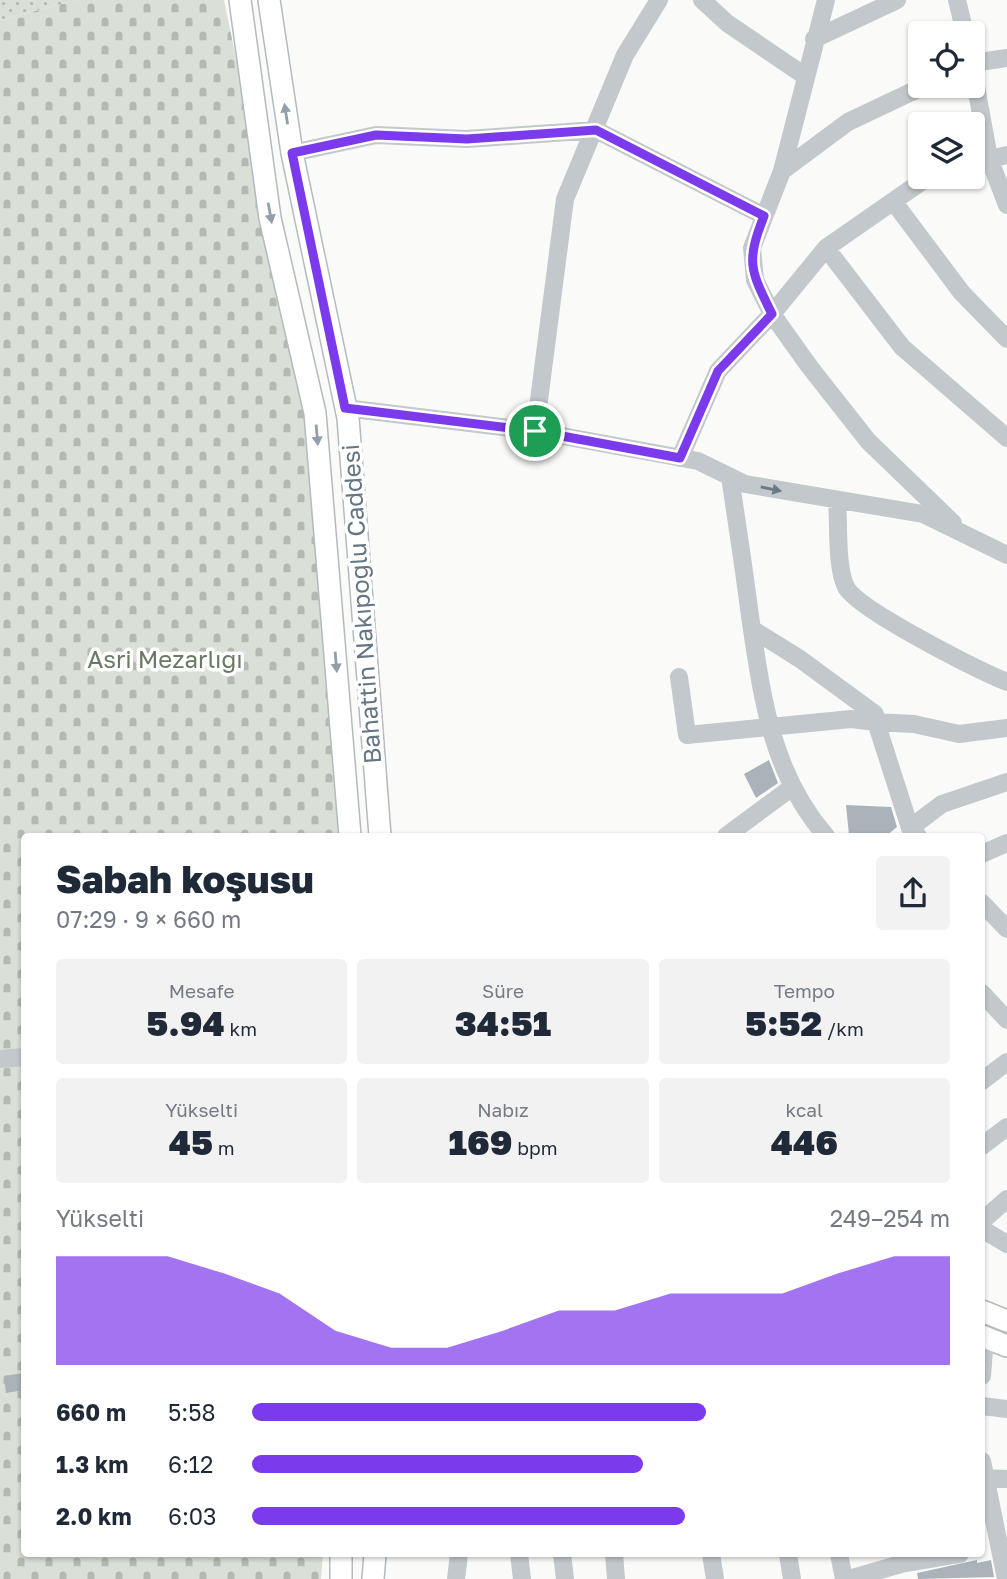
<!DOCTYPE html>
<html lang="tr">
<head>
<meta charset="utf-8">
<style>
	body { margin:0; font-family:"Golos Text",sans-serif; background:#f2f2f3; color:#1f2937; height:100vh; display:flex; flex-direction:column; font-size:26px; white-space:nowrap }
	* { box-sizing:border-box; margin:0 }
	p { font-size:23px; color:#747a83 }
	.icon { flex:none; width:38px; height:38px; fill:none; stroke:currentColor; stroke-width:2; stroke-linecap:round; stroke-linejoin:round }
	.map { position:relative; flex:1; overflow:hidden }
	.side { position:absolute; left:21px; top:833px; width:964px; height:724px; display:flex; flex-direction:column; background:#fff; border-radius:7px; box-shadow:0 2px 5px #0004 }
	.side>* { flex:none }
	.controls { position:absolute; left:908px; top:21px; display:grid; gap:14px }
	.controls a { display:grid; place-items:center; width:77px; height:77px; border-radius:7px; background:#fff; box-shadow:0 2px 5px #0004; font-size:35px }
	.pin { position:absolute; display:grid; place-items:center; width:60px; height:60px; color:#fff; margin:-30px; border:4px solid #fff; border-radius:50%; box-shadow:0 2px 7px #0007 }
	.round { display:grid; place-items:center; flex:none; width:74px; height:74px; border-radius:7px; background:#f2f2f3 }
	.overview { display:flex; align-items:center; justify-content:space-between; height:119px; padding:0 35px }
	h1 { font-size:38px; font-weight:800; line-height:52px }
	.stats { display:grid; grid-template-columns:repeat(3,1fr); gap:10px; height:119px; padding:7px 35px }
	.stats div { display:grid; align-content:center; border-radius:7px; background:#f2f2f3; text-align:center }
	.stats b { font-size:35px; font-weight:800 }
	.stats small { font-size:19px; font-weight:400 }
	.stats p { font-size:19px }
	.chart { height:196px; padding:14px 35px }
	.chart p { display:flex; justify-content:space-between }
	.chart svg { width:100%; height:126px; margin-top:7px; fill:#7c3aed; opacity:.7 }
	ul { padding:0 35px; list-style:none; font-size:23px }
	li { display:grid; grid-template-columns:112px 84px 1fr; align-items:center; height:52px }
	li i { height:18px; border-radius:9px; background:#7c3aed }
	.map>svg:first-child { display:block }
	.cemetery { fill:url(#cemetery-stones) }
	.park { fill:url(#park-dots) }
	.building { fill:#aab3b9 }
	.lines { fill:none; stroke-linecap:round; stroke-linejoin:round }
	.major-casing { stroke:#b5babe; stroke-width:24 }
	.minor { stroke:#c3c8cc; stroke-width:18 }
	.major { stroke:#fff; stroke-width:21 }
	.oneway { fill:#939fa8 }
	.oneway2 { fill:#6a7a87 }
	.route-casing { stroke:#fff; stroke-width:14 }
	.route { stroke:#7c3aed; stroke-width:9 }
	.labels { text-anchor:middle; stroke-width:7; stroke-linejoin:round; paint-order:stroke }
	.street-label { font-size:24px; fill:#657683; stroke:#fff }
	.park-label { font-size:24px; fill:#687a64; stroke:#fff }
</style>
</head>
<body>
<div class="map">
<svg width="1007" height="1579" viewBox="0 0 1007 1579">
	<defs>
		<pattern id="cemetery-stones" width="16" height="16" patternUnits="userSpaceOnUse" patternTransform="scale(1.75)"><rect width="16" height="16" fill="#dadfd7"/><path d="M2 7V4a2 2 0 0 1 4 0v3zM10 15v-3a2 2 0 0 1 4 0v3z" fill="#b4b9b4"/></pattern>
		<pattern id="park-dots" width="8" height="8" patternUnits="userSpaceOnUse" patternTransform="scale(1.75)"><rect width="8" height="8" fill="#dadfd7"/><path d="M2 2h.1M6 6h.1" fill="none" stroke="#b4b9b4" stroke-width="1.8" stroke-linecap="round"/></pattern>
	</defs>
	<rect width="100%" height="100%" fill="#fafaf8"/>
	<path class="cemetery" d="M77 0H224L311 424 342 836H24V1554H323L321 1579H0V20Z"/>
	<path class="park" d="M0 0H77L0 20Z"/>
	<path class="building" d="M769 760 778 783 756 798 744 774Z
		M846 805 891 807 897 827 886 836 849 835Z
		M24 1373V1390L6 1393 4 1376Z
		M977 1560V1563L991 1560 994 1577 918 1579 917 1573Z"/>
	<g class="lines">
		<defs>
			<path id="major" d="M240 0 270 218 315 413 350 836
				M269 0 292 153 348 418 380 836
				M982 1311 1007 1321
				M982 1336 1007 1346
				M341 1579V1554
				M373 1579 375 1554"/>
		</defs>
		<use href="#major" class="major-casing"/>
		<path class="minor" d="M702 0 727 23 805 76
			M957 0 965 33
			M814 39 897 0
			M973 63 1007 58
			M973 70 989 158 1007 205
			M924 86 848 122 782 171 752 248 755 280 772 314 809 366 868 441 953 523
			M292 153 376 135 467 139 596 130 764 216
			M973 163 1007 155
			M782 171 826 0
			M893 201 962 293 1007 339
			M826 248 902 347 1007 438
			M345 408 535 431 698 461 745 484 923 514 1007 555
			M535 431 565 199 625 55 659 0
			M680 458 718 371 772 314 826 248 928 177
			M730 477C737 523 744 569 750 616 762 696 771 773 826 836
			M837 501C839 524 836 567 846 587 858 610 978 670 1007 682
			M752 629 800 659 875 714 876 722 914 724 959 734 1007 728
			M679 677 687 735 851 719 876 722 910 828 918 836
			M910 828 942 804 1007 782
			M726 836 791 788
			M982 854 1007 843
			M982 903 1007 929
			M982 993 1007 1020
			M0 1059 24 1057
			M982 1081 1007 1062
			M982 1146 1007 1127
			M982 1221 1007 1199
			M982 1229 1007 1244
			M982 1376 985 1337
			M982 1406 1007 1409
			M982 1461 1006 1579
			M982 1478 1007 1479
			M519 1554 522 1579
			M562 1554 565 1579
			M614 1554 616 1579
			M711 1554 715 1579
			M788 1554 792 1579
			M839 1554 844 1579
			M456 1579 459 1554
			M849 1579 901 1564 960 1554"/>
		<use href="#major" class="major"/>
	</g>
	<defs><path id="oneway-solid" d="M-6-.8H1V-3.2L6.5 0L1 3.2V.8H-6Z" transform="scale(1.75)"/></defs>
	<g class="oneway">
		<use href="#oneway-solid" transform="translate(286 114) rotate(-99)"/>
		<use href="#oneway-solid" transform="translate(270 213) rotate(80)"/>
		<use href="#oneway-solid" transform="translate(317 435) rotate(85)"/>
		<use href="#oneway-solid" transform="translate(336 662) rotate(85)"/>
	</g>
	<use class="oneway2" href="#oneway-solid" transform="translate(771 489) rotate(11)"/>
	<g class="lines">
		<defs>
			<path id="route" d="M596 130 764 216C746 262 750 270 772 314L718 371 680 458 535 431 345 408 292 153 376 135 467 139Z"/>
		</defs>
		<use href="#route" class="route-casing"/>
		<use href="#route" class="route"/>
	</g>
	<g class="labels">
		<g class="street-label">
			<text transform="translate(362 604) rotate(-94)" y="8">Bahattin Nakıpoğlu Caddesi</text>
		</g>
		<g class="park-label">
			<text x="165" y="668">Asri Mezarlığı</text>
		</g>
	</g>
</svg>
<div class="controls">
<a><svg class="icon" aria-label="locate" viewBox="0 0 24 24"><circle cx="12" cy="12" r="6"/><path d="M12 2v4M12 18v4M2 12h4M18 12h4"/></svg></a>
<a><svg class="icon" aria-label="layers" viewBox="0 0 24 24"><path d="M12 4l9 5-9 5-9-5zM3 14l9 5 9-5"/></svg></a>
</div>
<div class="pin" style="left:535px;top:431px;background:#1e9e55"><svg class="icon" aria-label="arrive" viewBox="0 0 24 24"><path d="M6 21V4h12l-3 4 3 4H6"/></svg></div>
<section class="side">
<div class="overview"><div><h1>Sabah koşusu</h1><p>07:29 · 9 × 660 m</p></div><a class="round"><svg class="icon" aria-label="share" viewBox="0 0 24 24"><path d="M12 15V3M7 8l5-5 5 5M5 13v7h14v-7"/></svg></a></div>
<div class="stats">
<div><p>Mesafe</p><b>5.94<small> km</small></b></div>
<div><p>Süre</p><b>34:51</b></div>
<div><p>Tempo</p><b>5:52<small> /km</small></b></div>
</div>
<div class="stats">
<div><p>Yükselti</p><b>45<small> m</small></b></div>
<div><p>Nabız</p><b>169<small> bpm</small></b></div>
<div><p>kcal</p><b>446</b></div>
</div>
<div class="chart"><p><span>Yükselti</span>249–254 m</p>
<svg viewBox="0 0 160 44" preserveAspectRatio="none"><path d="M0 44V6L10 6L20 6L30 12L40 19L50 32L60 38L70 38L80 32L90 25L100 25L110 19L120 19L130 19L140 12L150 6L160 6V44z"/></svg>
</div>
<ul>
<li><b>660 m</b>5:58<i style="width:65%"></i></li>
<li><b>1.3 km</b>6:12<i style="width:56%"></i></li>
<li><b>2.0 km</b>6:03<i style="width:62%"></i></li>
</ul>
</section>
</div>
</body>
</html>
